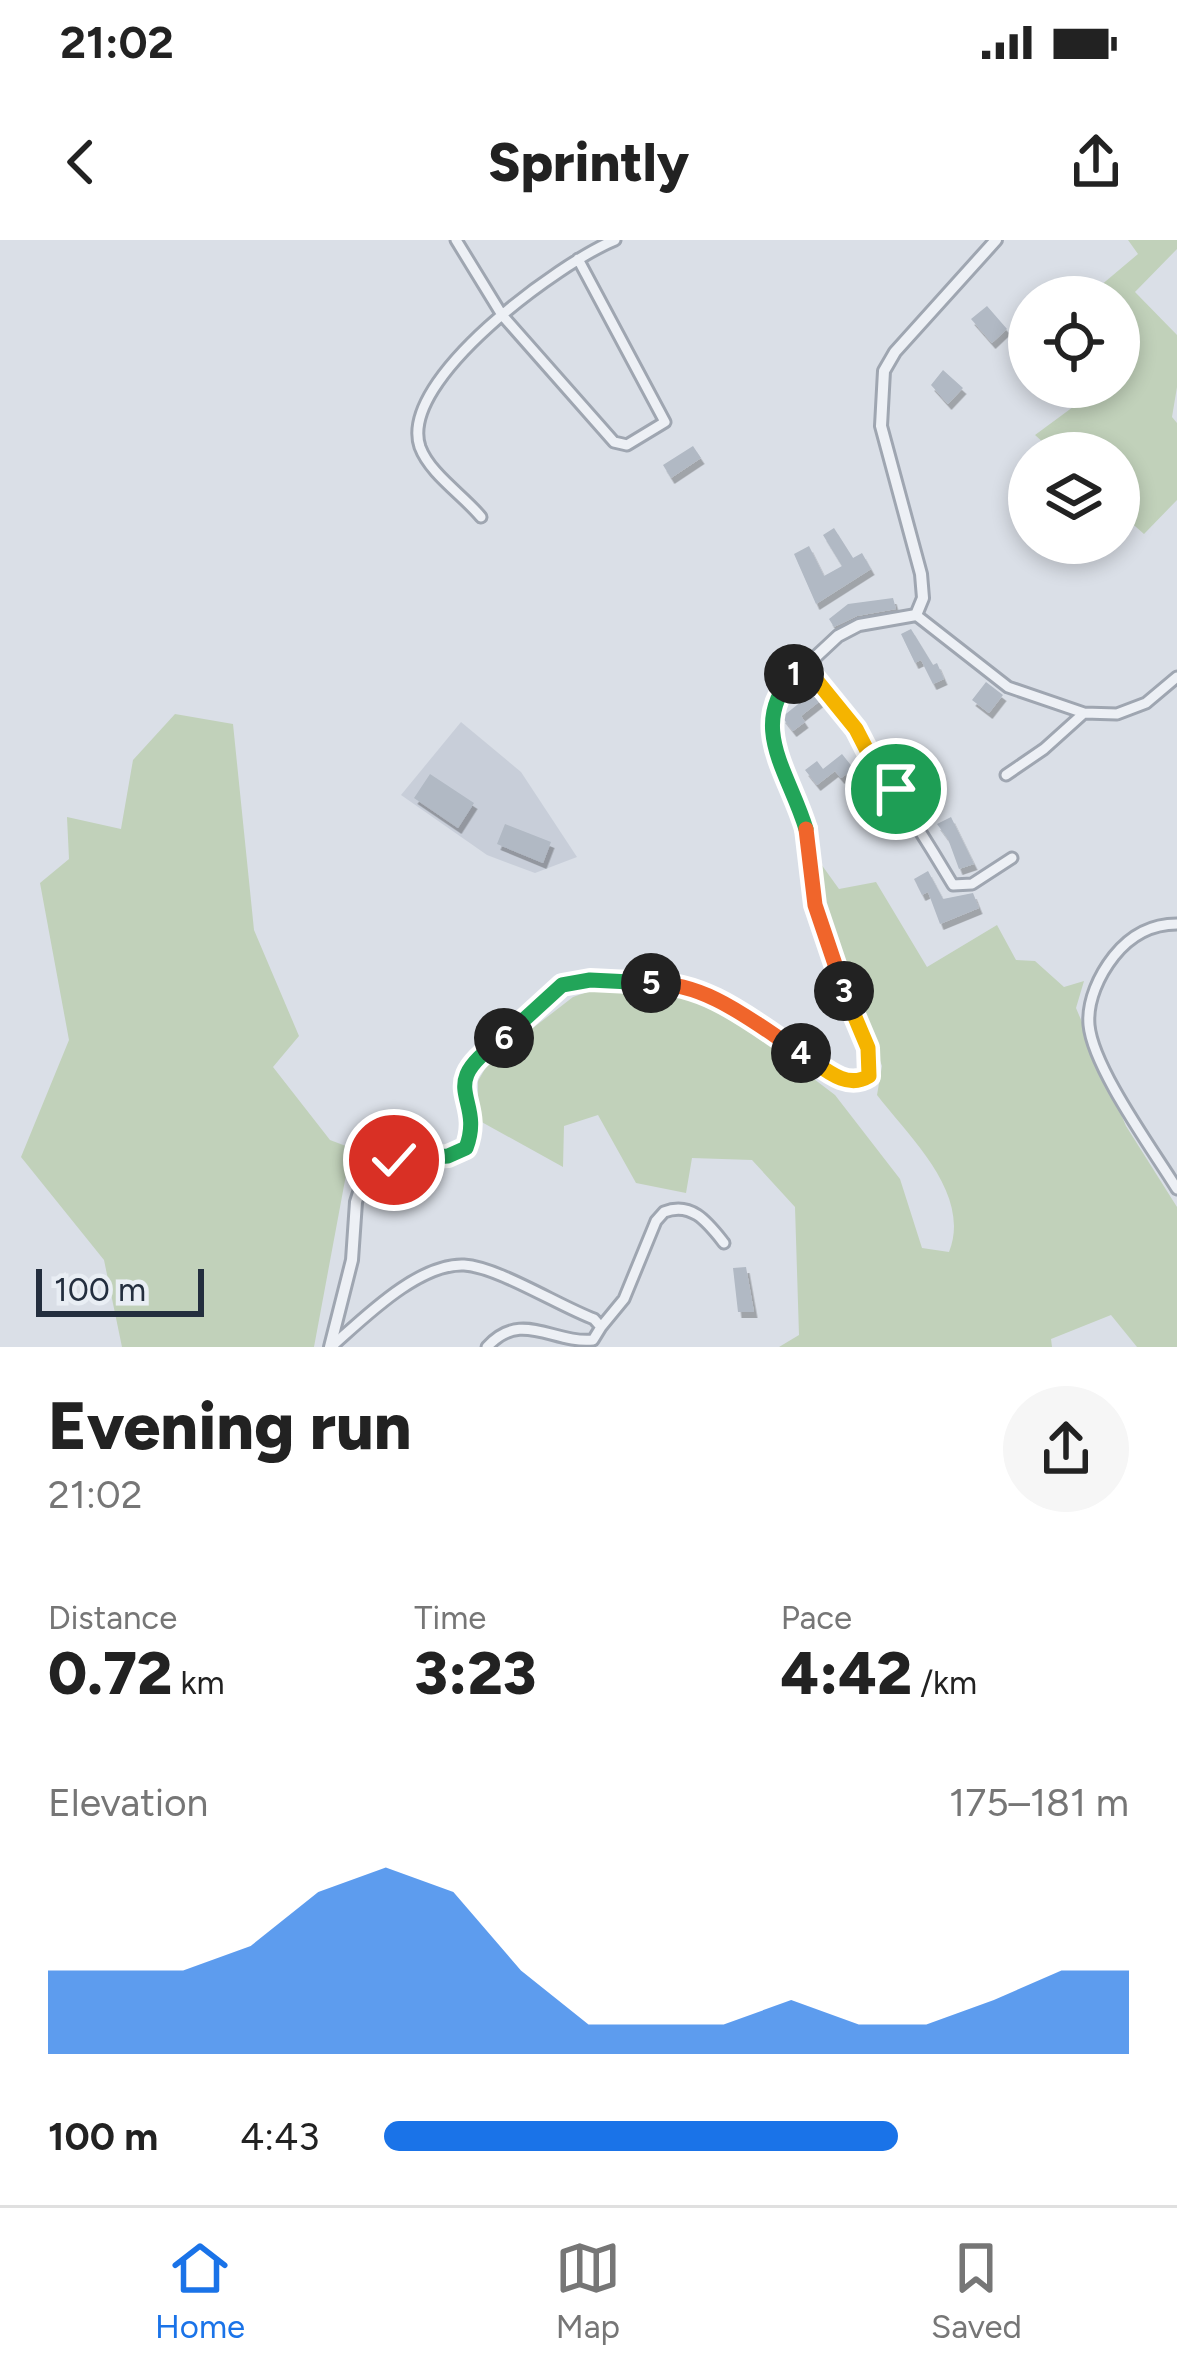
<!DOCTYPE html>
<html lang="en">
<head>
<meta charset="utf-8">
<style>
	body { margin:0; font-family:Figtree,sans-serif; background:#f6f6f6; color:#222; height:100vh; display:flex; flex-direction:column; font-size:45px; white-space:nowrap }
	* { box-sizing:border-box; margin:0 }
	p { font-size:39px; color:#767676 }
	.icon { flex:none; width:66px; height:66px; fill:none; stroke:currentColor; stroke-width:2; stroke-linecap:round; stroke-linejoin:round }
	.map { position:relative; height:1107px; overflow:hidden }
	.details { display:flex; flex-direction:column; background:#fff; flex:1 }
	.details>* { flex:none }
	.buttons { position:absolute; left:1008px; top:36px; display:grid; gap:24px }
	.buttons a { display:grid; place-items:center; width:132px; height:132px; border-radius:50%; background:#fff; box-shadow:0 6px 18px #0003; font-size:60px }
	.scale { position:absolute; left:36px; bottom:30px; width:168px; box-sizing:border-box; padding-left:12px; border:6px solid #232e3e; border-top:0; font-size:33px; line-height:42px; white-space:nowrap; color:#232e3e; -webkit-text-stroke:9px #e9eef4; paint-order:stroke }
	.pin { position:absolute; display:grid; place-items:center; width:102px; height:102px; color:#fff; margin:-51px; border:6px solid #fff; border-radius:50%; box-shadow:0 3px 12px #0007 }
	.km { position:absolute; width:60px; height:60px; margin:-30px; border-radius:50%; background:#222; color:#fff; font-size:33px; line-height:60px; text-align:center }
	.round { display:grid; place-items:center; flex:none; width:126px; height:126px; border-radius:63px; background:#f6f6f6 }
	.headline { display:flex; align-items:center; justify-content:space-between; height:204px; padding:0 48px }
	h1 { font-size:66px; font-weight:800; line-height:90px }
	.figures { display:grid; grid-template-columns:repeat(3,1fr); gap:18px; height:204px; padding:12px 48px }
	.figures div { display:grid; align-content:center }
	.figures b { font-size:60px; font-weight:800 }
	.figures small { font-size:33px; font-weight:400 }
	.figures p { font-size:33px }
	.chart { height:336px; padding:24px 48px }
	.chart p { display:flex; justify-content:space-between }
	.chart svg { width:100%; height:216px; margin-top:12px; fill:#1a73e8; opacity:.7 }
	ul { padding:0 48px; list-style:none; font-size:39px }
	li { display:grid; grid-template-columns:192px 144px 1fr; align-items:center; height:90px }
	li i { height:30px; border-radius:15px; background:#1a73e8 }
	.status { display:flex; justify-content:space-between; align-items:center; height:84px; padding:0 60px; background:#fff; direction:ltr }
	.status svg { height:33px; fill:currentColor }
	header { display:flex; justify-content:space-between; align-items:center; height:156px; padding:0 48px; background:#fff; font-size:54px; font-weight:800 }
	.menu { display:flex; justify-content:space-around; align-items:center; height:168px; border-top:3px solid #e0e0e0; background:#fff; font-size:33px; color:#767676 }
	.menu a { display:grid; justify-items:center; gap:6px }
	.menu .current { color:#1a73e8 }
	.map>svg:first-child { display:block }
	.built { fill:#c8ced9 }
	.green { fill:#c1d1ba }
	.building { fill:#b1b9c4; filter:url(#shadow) }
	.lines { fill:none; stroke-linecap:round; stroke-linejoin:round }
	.minor-casing { stroke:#9fa6b1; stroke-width:15 }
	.tertiary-casing { stroke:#9fa6b1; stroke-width:16 }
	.minor { stroke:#edf0f5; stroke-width:9 }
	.tertiary { stroke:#edf0f5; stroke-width:10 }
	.split-1-casing { stroke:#fff; stroke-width:24 }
	.split-2-casing { stroke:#fff; stroke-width:24 }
	.split-3-casing { stroke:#fff; stroke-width:24 }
	.split-4-casing { stroke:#fff; stroke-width:24 }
	.split-5-casing { stroke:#fff; stroke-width:24 }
	.split-6-casing { stroke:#fff; stroke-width:24 }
	.split-7-casing { stroke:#fff; stroke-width:24 }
	.split-1 { stroke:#f5b400; stroke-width:15 }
	.split-2 { stroke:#22a559; stroke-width:15 }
	.split-3 { stroke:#f0652b; stroke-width:15 }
	.split-4 { stroke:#f5b400; stroke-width:15 }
	.split-5 { stroke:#f0652b; stroke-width:15 }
	.split-6 { stroke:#22a559; stroke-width:15 }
	.split-7 { stroke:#22a559; stroke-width:15 }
</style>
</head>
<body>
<div class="status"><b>21:02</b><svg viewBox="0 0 49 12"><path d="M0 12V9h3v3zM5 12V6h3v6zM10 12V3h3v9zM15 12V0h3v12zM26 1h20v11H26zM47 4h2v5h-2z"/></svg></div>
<header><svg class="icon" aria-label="back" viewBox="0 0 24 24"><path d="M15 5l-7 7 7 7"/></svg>Sprintly<svg class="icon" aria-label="share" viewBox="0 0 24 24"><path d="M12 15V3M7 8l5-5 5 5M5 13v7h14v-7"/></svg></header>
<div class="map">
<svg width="1177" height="1107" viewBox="0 0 1177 1107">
	<defs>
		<filter id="shadow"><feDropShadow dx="3.5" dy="6" stdDeviation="0" flood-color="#0004"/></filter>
	</defs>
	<rect width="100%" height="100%" fill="#dadfe7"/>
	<path class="built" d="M461 482 521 532 577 617 535 633 487 615 401 555Z"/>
	<path class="green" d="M1128 0H1177V9L1135 52 1177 95V147L1172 177 1177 183V260L1144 294 1119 272V213H1055L1035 195 1073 167 1057 147H1119V57H1087L1138 14Z
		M175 474 233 484 254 690 299 796 273 827 330 900 351 908 314 1107H122L104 1020 21 917 69 800 40 643 69 619 67 577 121 589 133 520Z
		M821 624 839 649 876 642 927 727 997 685 1016 720 1035 721 1064 747 1084 741 1076 768 1126 886 1177 967V1107H1137L1111 1075 1051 1099 1052 1107H779L799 1095 795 967 752 920 692 918 686 953 636 943 598 875 564 886 563 927 478 880V841L489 822 573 757 590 751 697 758 738 781 835 855 900 939 922 1008 949 1012C972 954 910 898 877 855L882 826 821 659Z"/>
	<path class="building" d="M987 66 1007 89 992 103 971 79Z
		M943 130 963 148 948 164 931 145Z
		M693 206 701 218 671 238 663 225Z
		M834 288 853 318 862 313 871 329 816 364 794 314 809 306 824 336 842 326 823 295Z
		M893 358 896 369 857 376 834 387 829 379 848 364Z
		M911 389 933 425 937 423 944 439 933 444 921 420 915 423 901 394Z
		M986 442 1003 455 989 473 972 460Z
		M809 446 820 461 801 476 805 482 793 491 782 477 802 461 798 455Z
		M842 514 854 529 841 538 835 531 817 545 805 530 817 521 823 529Z
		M430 534 474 563 458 588 414 558Z
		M951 577 974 624 959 629 948 599 937 584Z
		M505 584 551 602 543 623 497 604Z
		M928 631 943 659 973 653 979 668 940 684 928 652 922 655 914 639Z
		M746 1027 754 1072H738L733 1028Z"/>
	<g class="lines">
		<defs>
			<path id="minor" d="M456 0 502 75 614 202 627 205 665 182 578 19
				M481 277C463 255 430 234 420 207 397 140 561 22 615 0
				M916 375 1008 447 1084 473 1117 474 1146 463 1177 437
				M804 425C860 495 907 568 953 645L972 644 1012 618
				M1006 535 1044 509 1084 473
				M1177 684C1151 684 1130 696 1114 716 1099 735 1087 761 1089 785 1093 828 1153 910 1177 949
				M601 1087 624 1059 656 981 664 972C692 961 708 983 724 1003
				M331 1107C363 1079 418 1023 464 1025 498 1027 559 1066 594 1079L601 1087 593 1100C553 1104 521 1069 487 1107"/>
			<path id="tertiary" d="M330 1107 352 1020 356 962 363 940 385 922 448 917 466 908 471 888 464 857 466 834 483 813 526 781 562 745 576 742 672 744 696 750 719 760 846 842H860L869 836 868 809 826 706 809 636 805 582 779 519 770 482 778 452 838 396 859 385 916 375 923 358 921 334 881 186 884 131 895 112 996 0"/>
		</defs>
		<use href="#minor" class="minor-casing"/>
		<use href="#tertiary" class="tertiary-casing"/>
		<use href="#minor" class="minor"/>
		<use href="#tertiary" class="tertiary"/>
	</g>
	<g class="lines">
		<defs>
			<path id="split-1" d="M794 434 804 425 856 489 875 526 896 549"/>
			<path id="split-2" d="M794 434C747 486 789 532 806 589"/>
			<path id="split-3" d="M806 589 815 665 844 751"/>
			<path id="split-4" d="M801 813C822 826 845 851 869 836L868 808 844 751"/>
			<path id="split-5" d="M651 743C709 743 754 783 801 813"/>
			<path id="split-6" d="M504 798 562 745 590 740 651 743"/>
			<path id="split-7" d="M394 920 448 916 466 908C486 856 431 847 504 798"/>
		</defs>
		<use href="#split-1" class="split-1-casing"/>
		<use href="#split-2" class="split-2-casing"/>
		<use href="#split-3" class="split-3-casing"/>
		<use href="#split-4" class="split-4-casing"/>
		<use href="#split-5" class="split-5-casing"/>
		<use href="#split-6" class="split-6-casing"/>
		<use href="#split-7" class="split-7-casing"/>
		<use href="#split-1" class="split-1"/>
		<use href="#split-2" class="split-2"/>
		<use href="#split-3" class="split-3"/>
		<use href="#split-4" class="split-4"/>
		<use href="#split-5" class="split-5"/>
		<use href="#split-6" class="split-6"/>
		<use href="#split-7" class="split-7"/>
	</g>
</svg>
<div class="buttons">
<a><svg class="icon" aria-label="locate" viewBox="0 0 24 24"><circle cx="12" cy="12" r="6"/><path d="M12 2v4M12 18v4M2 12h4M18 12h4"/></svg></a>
<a><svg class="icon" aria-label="layers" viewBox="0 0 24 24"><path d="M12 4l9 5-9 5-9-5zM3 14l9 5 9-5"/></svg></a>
</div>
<div class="scale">100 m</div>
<div class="pin" style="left:896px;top:549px;background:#1e9e55"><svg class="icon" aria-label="arrive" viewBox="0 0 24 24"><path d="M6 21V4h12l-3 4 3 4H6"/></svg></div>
<div class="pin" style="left:394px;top:920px;background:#d93025"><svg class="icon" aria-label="check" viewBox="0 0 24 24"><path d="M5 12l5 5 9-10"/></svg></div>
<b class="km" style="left:794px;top:434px">1</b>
<b class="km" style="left:844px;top:751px">3</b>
<b class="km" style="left:801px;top:813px">4</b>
<b class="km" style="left:651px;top:743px">5</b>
<b class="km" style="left:504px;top:798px">6</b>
</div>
<section class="details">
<div class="headline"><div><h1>Evening run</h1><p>21:02</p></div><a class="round"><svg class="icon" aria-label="share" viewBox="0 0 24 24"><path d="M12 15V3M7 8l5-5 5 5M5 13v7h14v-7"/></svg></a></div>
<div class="figures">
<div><p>Distance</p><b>0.72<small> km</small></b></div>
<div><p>Time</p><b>3:23</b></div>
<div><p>Pace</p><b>4:42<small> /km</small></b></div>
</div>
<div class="chart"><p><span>Elevation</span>175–181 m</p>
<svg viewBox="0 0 160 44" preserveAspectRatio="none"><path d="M0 44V27L10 27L20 27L30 22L40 11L50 6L60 11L70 27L80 38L90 38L100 38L110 33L120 38L130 38L140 33L150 27L160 27V44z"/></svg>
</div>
<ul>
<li><b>100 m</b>4:43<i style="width:69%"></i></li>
</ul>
</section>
<nav class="menu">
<a class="current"><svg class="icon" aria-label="home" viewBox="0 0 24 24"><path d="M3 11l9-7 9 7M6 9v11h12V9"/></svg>Home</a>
<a><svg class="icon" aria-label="map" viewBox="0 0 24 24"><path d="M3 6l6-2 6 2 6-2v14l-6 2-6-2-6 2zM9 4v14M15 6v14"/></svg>Map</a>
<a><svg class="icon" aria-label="saved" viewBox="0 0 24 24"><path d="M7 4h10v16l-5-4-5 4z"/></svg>Saved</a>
</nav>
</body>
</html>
